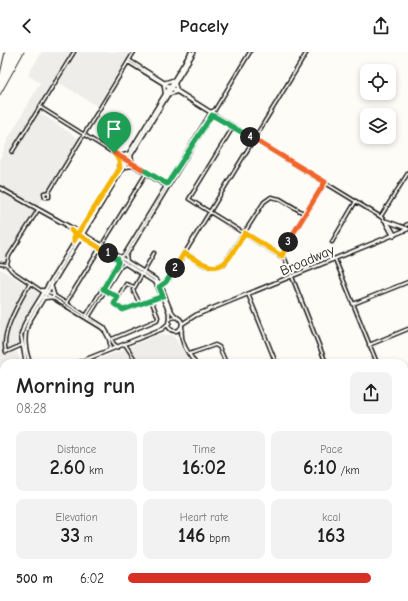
<!DOCTYPE html>
<html lang="en">
<head>
<meta charset="utf-8">
<style>
	body { margin:0; font-family:"Comic Neue",sans-serif; background:#f2f2f2; color:#222; height:100vh; display:flex; flex-direction:column; font-size:15px; white-space:nowrap }
	* { box-sizing:border-box; margin:0 }
	p { font-size:13px; color:#767676 }
	.icon { flex:none; width:22px; height:22px; fill:none; stroke:currentColor; stroke-width:2; stroke-linecap:round; stroke-linejoin:round }
	.map { position:relative; flex:1; overflow:hidden }
	.details { position:absolute; left:0px; top:307px; width:408px; height:242px; display:flex; flex-direction:column; background:#fff; border-radius:12px 12px 0 0; box-shadow:0 2px 6px #0003 }
	.details>* { flex:none }
	.tools { position:absolute; left:360px; top:12px; display:grid; gap:8px }
	.tools a { display:grid; place-items:center; width:36px; height:36px; border-radius:8px; background:#fff; box-shadow:0 2px 6px #0003; font-size:20px }
	.pin { position:absolute; display:grid; place-items:center; width:34px; height:34px; color:#fff; margin:-41px -17px; border-radius:50% 50% 50% 0; rotate:-45deg; box-shadow:0 0 4px #0007 }
	.pin .icon { rotate:45deg }
	.km { position:absolute; width:20px; height:20px; margin:-10px; border-radius:50%; background:#222; color:#fff; font-size:11px; line-height:20px; text-align:center }
	.round { display:grid; place-items:center; flex:none; width:42px; height:42px; border-radius:8px; background:#f2f2f2 }
	.head { display:flex; align-items:center; justify-content:space-between; height:68px; padding:0 16px }
	h1 { font-size:22px; font-weight:700; line-height:30px }
	.metrics { display:grid; grid-template-columns:repeat(3,1fr); gap:6px; height:68px; padding:4px 16px }
	.metrics div { display:grid; align-content:center; border-radius:8px; background:#f2f2f2; text-align:center }
	.metrics b { font-size:20px; font-weight:700 }
	.metrics small { font-size:11px; font-weight:400 }
	.metrics p { font-size:11px }
	ul { padding:0 16px; list-style:none; font-size:13px }
	li { display:grid; grid-template-columns:64px 48px 1fr; align-items:center; height:30px }
	li i { height:10px; border-radius:5px; background:#d93025 }
	header { display:flex; justify-content:space-between; align-items:center; height:52px; padding:0 16px; background:#fff; font-size:18px; font-weight:700 }
	.map>svg:first-child { display:block }
	.built { fill:#eeede9 }
	.lines { fill:none; stroke-linecap:round; stroke-linejoin:round }
	.stream { stroke:#797876; stroke-width:1 }
	.street-casing { stroke:#1c1c1c; stroke-width:5 }
	.secondary-casing { stroke:#1c1c1c; stroke-width:5.5 }
	.street { stroke:#fdfcf7; stroke-width:2 }
	.secondary { stroke:#fdfcf7; stroke-width:2.5 }
	.rail { stroke:#1c1c1c; stroke-width:1 }
	.split-1-casing { stroke:#fff; stroke-width:8 }
	.split-2-casing { stroke:#fff; stroke-width:8 }
	.split-3-casing { stroke:#fff; stroke-width:8 }
	.split-4-casing { stroke:#fff; stroke-width:8 }
	.split-5-casing { stroke:#fff; stroke-width:8 }
	.split-6-casing { stroke:#fff; stroke-width:8 }
	.split-1 { stroke:#f5b400; stroke-width:5 }
	.split-2 { stroke:#22a559; stroke-width:5 }
	.split-3 { stroke:#f5b400; stroke-width:5 }
	.split-4 { stroke:#f0652b; stroke-width:5 }
	.split-5 { stroke:#22a559; stroke-width:5 }
	.split-6 { stroke:#f0652b; stroke-width:5 }
	.labels { text-anchor:middle; stroke-width:4; stroke-linejoin:round; paint-order:stroke }
	.street-label { font-size:14px; fill:#1c1c1c; stroke:#fdfcf7 }
</style>
</head>
<body>
<header><svg class="icon" aria-label="back" viewBox="0 0 24 24"><path d="M15 5l-7 7 7 7"/></svg>Pacely<svg class="icon" aria-label="share" viewBox="0 0 24 24"><path d="M12 15V3M7 8l5-5 5 5M5 13v7h14v-7"/></svg></header>
<div class="map">
<svg width="408" height="549" viewBox="0 0 408 549">
	<rect width="100%" height="100%" fill="#fdfcf7"/>
	<filter id="ink" filterUnits="userSpaceOnUse"><feTurbulence type="fractalNoise" baseFrequency=".025" numOctaves="2"/><feDisplacementMap in="SourceGraphic" scale="8" xChannelSelector="R" yChannelSelector="G"/><feConvolveMatrix kernelMatrix="1 2 1 2 8 2 1 2 1" color-interpolation-filters="sRGB"/></filter>
	<g filter="url(#ink)">
		<path class="built" d="M42 0H131L97 54 58 30 39 60 79 87 2 214 0 213V108L7 89 40 31 28 23Z
			M0 217 39 241 20 277 19 294 14 295 22 311H4V360L0 352Z
			M160 282 173 283 191 311H91Z
			M0 357 4 364V424L0 427Z
			M4 501V545H199L191 549H0V506Z
			M201 545H230L233 549H193Z
			M237 545H263L265 549H240Z"/>
		<g class="lines">
			<path class="stream" d="M396 545 408 547"/>
			<defs>
				<path id="street" d="M129 8 211 60
					M128 10 381 165 390 174 395 183
					M40 55 166 134
					M233 75 189 147 285 207 326 311
					M12 100 74 0
					M115 102 168 133
					M49 140 44 141 45 145H49V140L134 0
					M381 164 408 121
					M386 171 393 184
					M406 173 408 172
					M332 190 356 149
					M154 201 133 238 140 252 162 244
					M185 201C197 209 209 220 224 212L264 150 271 145 280 147 305 162
					M282 204 288 191 325 130
					M120 205 124 203 211 60 214 58
					M335 207 377 311
					M127 209 126 204 250 0
					M0 212 7 213
					M7 213 12 219 43 240 102 276C107 281 112 291 109 297
					M7 213 9 204 38 158
					M134 235 126 232 114 252 124 258 139 252
					M159 235 169 227 307 0
					M42 238 47 239 104 275 114 292 118 295
					M105 238 118 245
					M248 242 276 311
					M66 251 147 120
					M353 252 408 230
					M86 264 118 211V208
					M88 266 119 216 125 212
					M112 287 157 268 158 265 151 248
					M125 292 137 311
					M22 293 6 300C0 280 21 248 30 231
					M369 293 408 277
					M189 302 215 293 219 295 226 311
					M404 327 408 325
					M404 377 408 387
					M404 468 408 467
					M173 545 175 549"/>
				<path id="secondary" d="M164 31 173 28
					M175 32 177 38
					M164 33 165 41
					M169 42 176 40
					M121 104 128 102
					M131 104 132 111
					M118 105 120 115
					M124 115 131 114
					M0 136 88 185 155 227C167 237 165 257 177 265
					M386 169 408 177
					M67 175 156 231 169 260V268
					M51 233 54 243
					M43 246 53 245
					M168 272a7 7 0 1 1 14 0a7 7 0 1 1-14 0Z
					M182 272 196 263 408 177
					M182 275C179 289 187 299 195 311
					M26 311 21 283 25 271 191 0
					M30 311C25 298 23 283 29 270L194 0
					M77 311 162 277 169 271
					M404 515 408 516
					M234 545 237 549"/>
			</defs>
			<use href="#street" class="street-casing"/>
			<use href="#secondary" class="secondary-casing"/>
			<use href="#street" class="street"/>
			<use href="#secondary" class="secondary"/>
			<path class="rail" d="M0 22 5 0
				M0 43 24 0
				M0 375 4 382
				M0 525 4 518
				M115 545 117 549
				M125 545 128 549"/>
		</g>
	</g>
	<g class="lines" filter="url(#ink)">
		<defs>
			<path id="split-1" d="M108 201 71 178 74 182V189L79 180 120 116 119 109 114 101"/>
			<path id="split-2" d="M108 201 118 207V211L103 237 118 245 114 252 123 258 163 244 159 235 166 230 175 216"/>
			<path id="split-3" d="M175 216 184 201C223 225 223 216 245 181L282 204 288 190"/>
			<path id="split-4" d="M250 85 325 130 288 190"/>
			<path id="split-5" d="M142 117 167 132 212 63 250 85"/>
			<path id="split-6" d="M114 101 142 117"/>
		</defs>
		<use href="#split-1" class="split-1-casing"/>
		<use href="#split-2" class="split-2-casing"/>
		<use href="#split-3" class="split-3-casing"/>
		<use href="#split-4" class="split-4-casing"/>
		<use href="#split-5" class="split-5-casing"/>
		<use href="#split-6" class="split-6-casing"/>
		<use href="#split-1" class="split-1"/>
		<use href="#split-2" class="split-2"/>
		<use href="#split-3" class="split-3"/>
		<use href="#split-4" class="split-4"/>
		<use href="#split-5" class="split-5"/>
		<use href="#split-6" class="split-6"/>
	</g>
	<g class="labels">
		<g class="street-label">
			<text transform="translate(307 208) rotate(-23)" y="5">Broadway</text>
		</g>
	</g>
</svg>
<div class="tools">
<a><svg class="icon" aria-label="locate" viewBox="0 0 24 24"><circle cx="12" cy="12" r="6"/><path d="M12 2v4M12 18v4M2 12h4M18 12h4"/></svg></a>
<a><svg class="icon" aria-label="layers" viewBox="0 0 24 24"><path d="M12 4l9 5-9 5-9-5zM3 14l9 5 9-5"/></svg></a>
</div>
<div class="pin" style="left:114px;top:101px;background:#1e9e55"><svg class="icon" aria-label="arrive" viewBox="0 0 24 24"><path d="M6 21V4h12l-3 4 3 4H6"/></svg></div>
<b class="km" style="left:108px;top:201px">1</b>
<b class="km" style="left:175px;top:216px">2</b>
<b class="km" style="left:288px;top:190px">3</b>
<b class="km" style="left:250px;top:85px">4</b>
<section class="details">
<div class="head"><div><h1>Morning run</h1><p>08:28</p></div><a class="round"><svg class="icon" aria-label="share" viewBox="0 0 24 24"><path d="M12 15V3M7 8l5-5 5 5M5 13v7h14v-7"/></svg></a></div>
<div class="metrics">
<div><p>Distance</p><b>2.60<small> km</small></b></div>
<div><p>Time</p><b>16:02</b></div>
<div><p>Pace</p><b>6:10<small> /km</small></b></div>
</div>
<div class="metrics">
<div><p>Elevation</p><b>33<small> m</small></b></div>
<div><p>Heart rate</p><b>146<small> bpm</small></b></div>
<div><p>kcal</p><b>163</b></div>
</div>
<ul>
<li><b>500 m</b>6:02<i style="width:92%"></i></li>
</ul>
</section>
</div>
</body>
</html>
